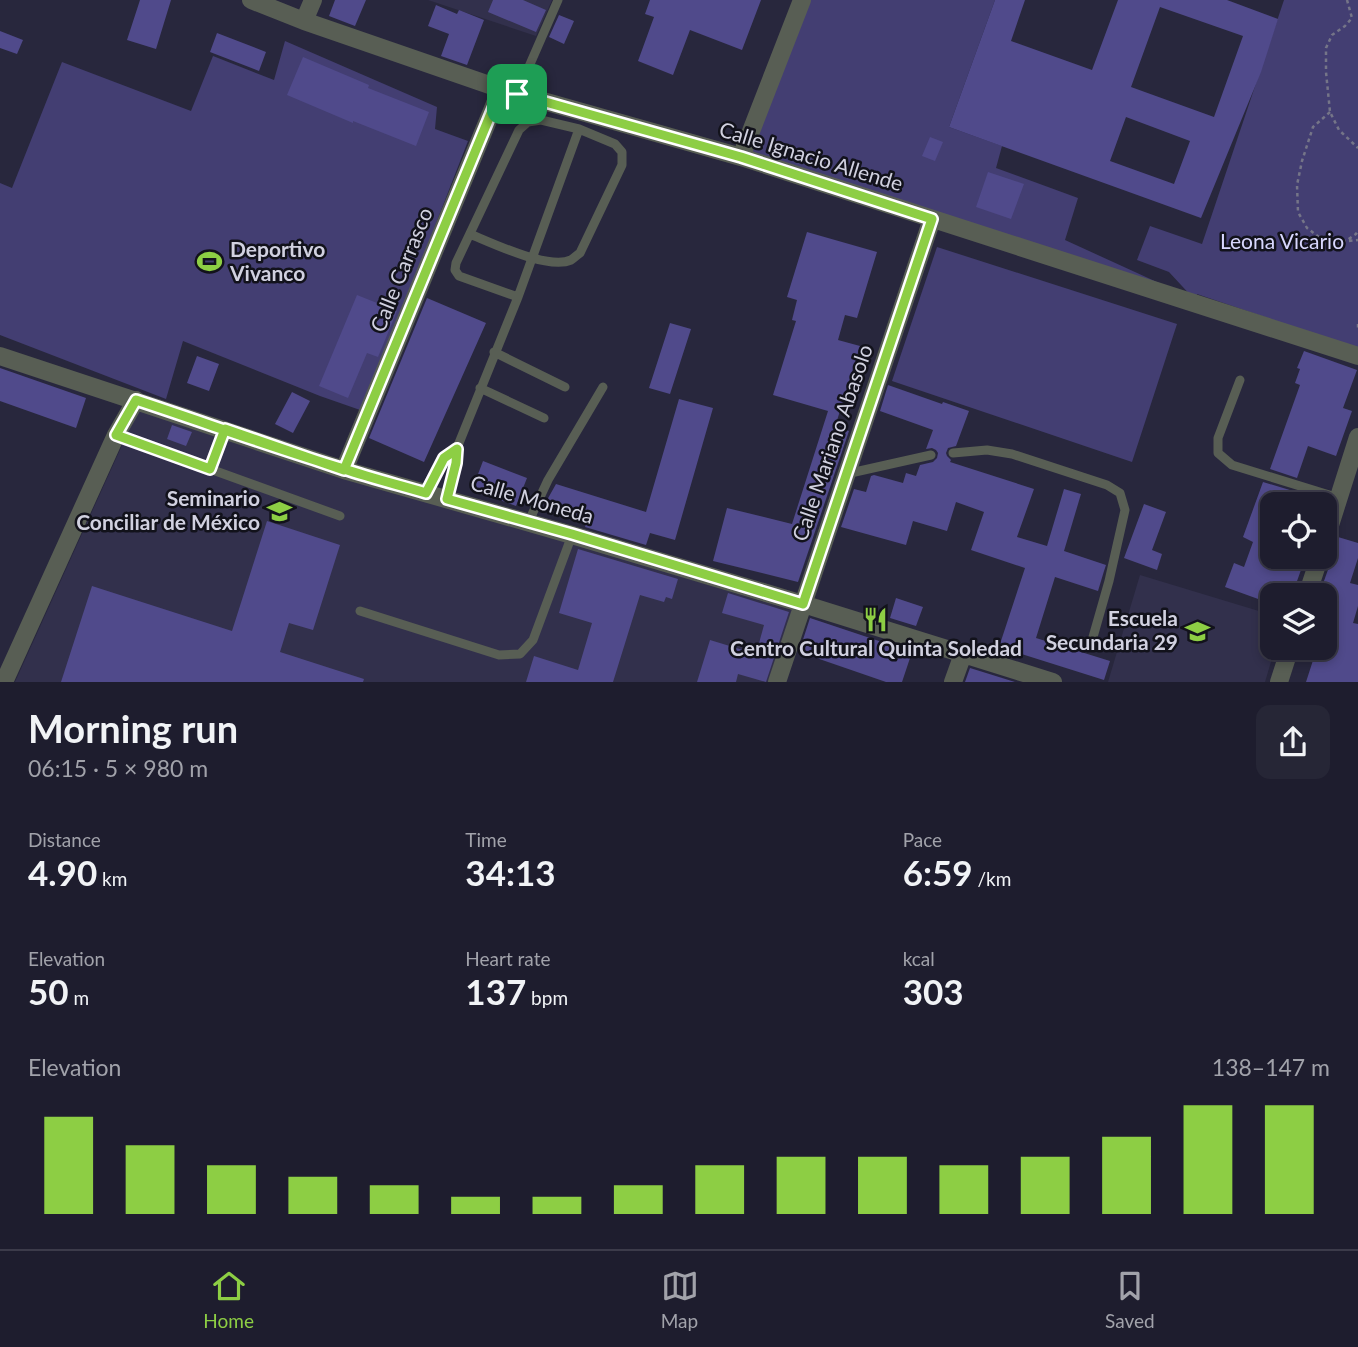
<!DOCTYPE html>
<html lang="en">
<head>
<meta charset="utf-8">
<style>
	body { margin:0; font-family:Lato,sans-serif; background:#262636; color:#f1f3f6; height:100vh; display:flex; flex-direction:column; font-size:26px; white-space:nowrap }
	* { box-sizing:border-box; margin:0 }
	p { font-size:23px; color:#a1a2aa }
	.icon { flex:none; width:38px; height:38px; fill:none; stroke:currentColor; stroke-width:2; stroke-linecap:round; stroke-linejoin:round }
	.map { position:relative; height:682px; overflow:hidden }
	.sheet { display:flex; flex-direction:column; background:#1e1d2e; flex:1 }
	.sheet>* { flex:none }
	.controls { position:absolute; left:1260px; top:492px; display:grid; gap:14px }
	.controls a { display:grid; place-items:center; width:77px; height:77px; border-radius:14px; background:#1e1d2e; box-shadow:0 4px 10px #0003,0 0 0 2px #3c3b4a; font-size:35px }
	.pin { position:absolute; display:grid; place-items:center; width:60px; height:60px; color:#fff; margin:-30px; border-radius:14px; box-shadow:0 4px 10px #0006 }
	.round { display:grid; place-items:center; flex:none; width:74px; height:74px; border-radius:14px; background:#262636 }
	.overview { display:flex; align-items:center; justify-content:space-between; height:119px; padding:0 28px }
	h1 { font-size:38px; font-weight:700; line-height:52px }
	.figures { display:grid; grid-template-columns:repeat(3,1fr); gap:10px; height:119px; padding:7px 28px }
	.figures div { display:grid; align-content:center }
	.figures b { font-size:35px; font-weight:700 }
	.figures small { font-size:19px; font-weight:400 }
	.figures p { font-size:19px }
	.chart { height:196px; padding:14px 28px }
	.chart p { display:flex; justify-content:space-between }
	.chart svg { width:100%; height:126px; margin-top:7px; stroke:#8dce44; stroke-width:6 }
	.menu { display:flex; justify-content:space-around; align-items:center; height:98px; border-top:2px solid #3c3b4a; background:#1e1d2e; font-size:19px; color:#a1a2aa }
	.menu a { display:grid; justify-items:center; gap:4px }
	.menu .selected { color:#8dce44 }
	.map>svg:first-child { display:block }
	.built { fill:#32304c }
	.green { fill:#433e72 }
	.building { fill:#504a8b; fill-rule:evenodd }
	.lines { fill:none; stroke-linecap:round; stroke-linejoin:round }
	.path { stroke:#757588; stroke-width:2.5; stroke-dasharray:3.5 3.5; stroke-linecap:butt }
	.service { stroke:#585e54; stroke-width:9 }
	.minor { stroke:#585e54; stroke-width:18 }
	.route-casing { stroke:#fff; stroke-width:14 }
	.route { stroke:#8dce44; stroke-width:9 }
	.labels { text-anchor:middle; stroke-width:5; stroke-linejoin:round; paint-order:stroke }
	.street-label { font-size:21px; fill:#d1d1e0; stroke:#12121b }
	.park-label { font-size:21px; fill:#d8d7fe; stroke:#12121b }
	.poi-label { font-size:21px; font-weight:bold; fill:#d1d1e0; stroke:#12121b; text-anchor:end }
</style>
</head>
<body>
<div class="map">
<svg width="1358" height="682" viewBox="0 0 1358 682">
	<rect width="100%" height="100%" fill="#28273d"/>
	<path class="built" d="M428 0H552L536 36Z
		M138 410 797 612 774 682H15Z
		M1140 575 1272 615V648H1275L1265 682H1108Z"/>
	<path class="green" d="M809 0H995L949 127 1002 146 996 168 1078 198 1065 240 1194 299 1169 272 1137 260 1150 226 1202 244 1284 0H1358V349L1197 294 1196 300 749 151Z
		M285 41 437 107 435 129 468 141 363 411 320 396 183 341 166 399 0 335V183L12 188 62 62 191 111 213 56 274 80Z
		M937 247 1177 324 1132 462 892 381Z"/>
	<path class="building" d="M140 0H171L156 49 127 40Z
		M335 0H366L355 26 329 16Z
		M493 0H523L546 10 536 32 488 12Z
		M650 0H761L742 50 690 30 673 75 638 61 654 17 645 14Z
		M995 0H1025L1011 41 1092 70 1118 0H1227L1278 19 1261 72 1201 218 949 127ZM1160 7 1243 36 1214 117 1131 87ZM1126 117 1190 141 1174 184 1110 161Z
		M436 5 457 14 459 10 484 20 467 65 441 56 449 34 428 26Z
		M559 15 574 21 564 44 549 37Z
		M0 31 23 40 17 54 0 48Z
		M217 33 266 52 259 71 210 52Z
		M303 57 369 85 368 88 429 112 416 146 353 121V123L287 95Z
		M930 137 943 142 935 161 922 156Z
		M988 172 1024 184 1011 219 976 207Z
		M807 232 877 252 857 318 845 315 838 340 860 346 835 427 849 431 798 582 713 561 727 508 792 524 828 411 773 395 796 321 792 320 797 300 787 297Z
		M357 295 397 311 378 357 367 353 348 398 319 386Z
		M427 298 486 323 424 462 369 438Z
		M670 323 691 329 670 394 649 388Z
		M1304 351 1357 370 1343 408 1352 411 1336 456 1308 446 1297 478 1270 469 1300 385 1295 383 1300 369 1297 368Z
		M197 356 219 364 209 391 187 383Z
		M0 368 86 398 76 428 0 401Z
		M888 385 942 404 943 402 969 411 956 446 948 448 946 453 947 456 951 460 950 462 1034 489 1017 537 1047 546 1064 489 1081 494 1064 551 1106 565 1104 571 1098 591 1055 577 1036 638 1110 661 1104 680 999 647 1025 568 971 550 984 512 956 502 947 531 913 521 906 545 841 527 854 489 866 492 871 476 874 475 903 483 906 473 916 476 920 465 933 462 937 458 938 453 936 450 932 448 926 449 933 430 880 411Z
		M292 392 310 401 293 433 275 424Z
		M679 399 713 408 675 540 650 533 646 545 585 527 586 524 542 509 556 484 646 512Z
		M172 425 192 432 186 446 167 439Z
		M483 461 527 478 516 506 472 490Z
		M1263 482 1326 501 1325 504H1272V556H1306L1292 595H1272V604L1225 587 1234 563 1244 567 1253 542 1243 537Z
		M1144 504 1166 512 1152 550 1162 554 1157 570 1124 558Z
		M267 521 340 545 313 630 289 623 280 652 364 679 363 682H61L92 586 232 631Z
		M1338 537 1358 543V558L1350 583 1358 585V606L1353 623 1358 624V682H1306L1317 648H1325V595H1319L1335 550 1333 549Z
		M578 549 678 579 672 599 666 597 664 602 640 595 613 682H526L534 656 578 670 592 623 559 613Z
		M728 593 789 612 766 682 738 674 736 682H697L710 640 756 654 764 625 722 613Z
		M896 598 923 607 916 626 890 618Z
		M810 618 912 652 902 682H886L799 652Z
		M970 668 1015 682H965Z"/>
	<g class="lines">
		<path class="path" d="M1347 0 1352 18 1345 26 1332 35 1326 48V72L1330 112 1339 130 1358 148
			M1330 112 1313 127 1302 161 1297 185 1298 212 1307 228 1324 241H1346L1356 234 1358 230
			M1349 241 1358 240
			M1358 324V328"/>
		<path class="service" d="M517 94 558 0
			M470 234C492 243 548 270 571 260 574 258 577 255 580 253L622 165V152L615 144 579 129 541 120 528 122 519 130 456 263 455 270 459 276 518 297
			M494 352 565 387
			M1240 380 1218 438V453L1232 465 1339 498
			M480 388 544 418
			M116 435 340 516
			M953 453 987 450 1012 454 1107 485 1120 493 1125 510 1109 581 1093 637
			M210 469 225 429
			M846 474 931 455
			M426 493 444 458 457 448
			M447 499 456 463 457 448 518 297 579 129
			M528 523 548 480 603 387
			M360 611 499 655 520 654 533 640 572 535"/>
		<path class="minor" d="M251 0 304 21 501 89 741 157 1358 356
			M304 21 313 0
			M741 157 802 0
			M0 356 344 470 572 535 803 604 1053 682
			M344 470 501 89
			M1325 541 1358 437
			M1307 595 1320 556
			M4 682 116 435 136 400
			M777 682 932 219
			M953 682 963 654
			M1279 682 1290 648"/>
	</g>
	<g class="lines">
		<defs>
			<path id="route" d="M517 94 501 89 344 470 225 429 210 469 116 435 136 400C206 423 274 448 344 469 371 478 399 485 426 493L444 458 457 449 456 463 447 499 572 534 803 604 932 219 741 157 517 94"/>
		</defs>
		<use href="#route" class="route-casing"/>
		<use href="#route" class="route"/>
	</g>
	<defs>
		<symbol id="stadium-bare" viewBox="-9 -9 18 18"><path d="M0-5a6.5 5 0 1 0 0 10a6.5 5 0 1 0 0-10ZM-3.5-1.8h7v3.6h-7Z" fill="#8dce44" stroke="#12121b" stroke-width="2.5" paint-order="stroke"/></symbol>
		<symbol id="school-bare" viewBox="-9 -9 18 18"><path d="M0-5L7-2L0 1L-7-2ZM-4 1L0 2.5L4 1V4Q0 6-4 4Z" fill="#8dce44" stroke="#12121b" stroke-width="2.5" paint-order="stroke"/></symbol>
		<symbol id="restaurant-bare" viewBox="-9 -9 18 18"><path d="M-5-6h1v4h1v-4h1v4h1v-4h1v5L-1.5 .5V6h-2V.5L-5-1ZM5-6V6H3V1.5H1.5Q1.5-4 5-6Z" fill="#8dce44" stroke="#12121b" stroke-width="2.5" paint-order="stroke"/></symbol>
	</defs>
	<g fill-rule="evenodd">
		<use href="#stadium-bare" x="192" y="244" width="35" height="35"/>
		<use href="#school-bare" x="262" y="494" width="35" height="35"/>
		<use href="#restaurant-bare" x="858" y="602" width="35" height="35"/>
		<use href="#school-bare" x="1180" y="614" width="35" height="35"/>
	</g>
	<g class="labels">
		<g class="street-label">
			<text transform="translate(811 157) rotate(17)" y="7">Calle Ignacio Allende</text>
			<text transform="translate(402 270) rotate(-68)" y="7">Calle Carrasco</text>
			<text transform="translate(833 443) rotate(-71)" y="7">Calle Mariano Abasolo</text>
			<text transform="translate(532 500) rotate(16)" y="7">Calle Moneda</text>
		</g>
		<g class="park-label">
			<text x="1282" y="249">Leona Vicario</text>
		</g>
		<g class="poi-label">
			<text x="230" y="257" text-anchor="start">Deportivo<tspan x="230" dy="24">Vivanco</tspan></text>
			<text x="260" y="506">Seminario<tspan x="260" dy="24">Conciliar de México</tspan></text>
			<text x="1178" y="626">Escuela<tspan x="1178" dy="24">Secundaria 29</tspan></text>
			<text x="876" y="656" text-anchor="middle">Centro Cultural Quinta Soledad</text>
		</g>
	</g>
</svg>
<div class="controls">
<a><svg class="icon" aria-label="locate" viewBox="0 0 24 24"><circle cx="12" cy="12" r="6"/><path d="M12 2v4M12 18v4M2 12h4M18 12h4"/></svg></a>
<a><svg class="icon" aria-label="layers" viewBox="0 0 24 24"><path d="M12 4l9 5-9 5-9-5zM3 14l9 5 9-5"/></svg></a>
</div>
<div class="pin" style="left:517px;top:94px;background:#1e9e55"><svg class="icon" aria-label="arrive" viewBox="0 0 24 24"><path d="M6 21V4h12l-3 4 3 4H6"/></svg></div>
</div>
<section class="sheet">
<div class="overview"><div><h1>Morning run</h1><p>06:15 · 5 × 980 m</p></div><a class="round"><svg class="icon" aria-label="share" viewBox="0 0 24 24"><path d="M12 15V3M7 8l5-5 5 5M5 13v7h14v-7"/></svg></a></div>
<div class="figures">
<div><p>Distance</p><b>4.90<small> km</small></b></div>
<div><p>Time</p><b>34:13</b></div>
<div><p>Pace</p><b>6:59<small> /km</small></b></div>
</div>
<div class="figures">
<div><p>Elevation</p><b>50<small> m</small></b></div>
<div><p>Heart rate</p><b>137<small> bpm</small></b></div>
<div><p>kcal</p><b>303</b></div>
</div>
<div class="chart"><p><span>Elevation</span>138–147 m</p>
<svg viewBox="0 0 160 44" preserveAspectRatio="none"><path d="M5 44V10M15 44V20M25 44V27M35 44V31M45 44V34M55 44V38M65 44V38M75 44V34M85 44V27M95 44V24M105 44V24M115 44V27M125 44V24M135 44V17M145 44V6M155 44V6"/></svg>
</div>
</section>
<nav class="menu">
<a class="selected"><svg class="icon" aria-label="home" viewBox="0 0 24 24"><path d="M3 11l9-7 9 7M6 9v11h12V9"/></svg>Home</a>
<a><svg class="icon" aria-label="map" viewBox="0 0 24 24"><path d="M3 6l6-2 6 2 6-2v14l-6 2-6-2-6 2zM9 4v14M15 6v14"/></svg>Map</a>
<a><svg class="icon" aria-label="saved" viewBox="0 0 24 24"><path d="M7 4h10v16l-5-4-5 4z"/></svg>Saved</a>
</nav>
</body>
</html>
